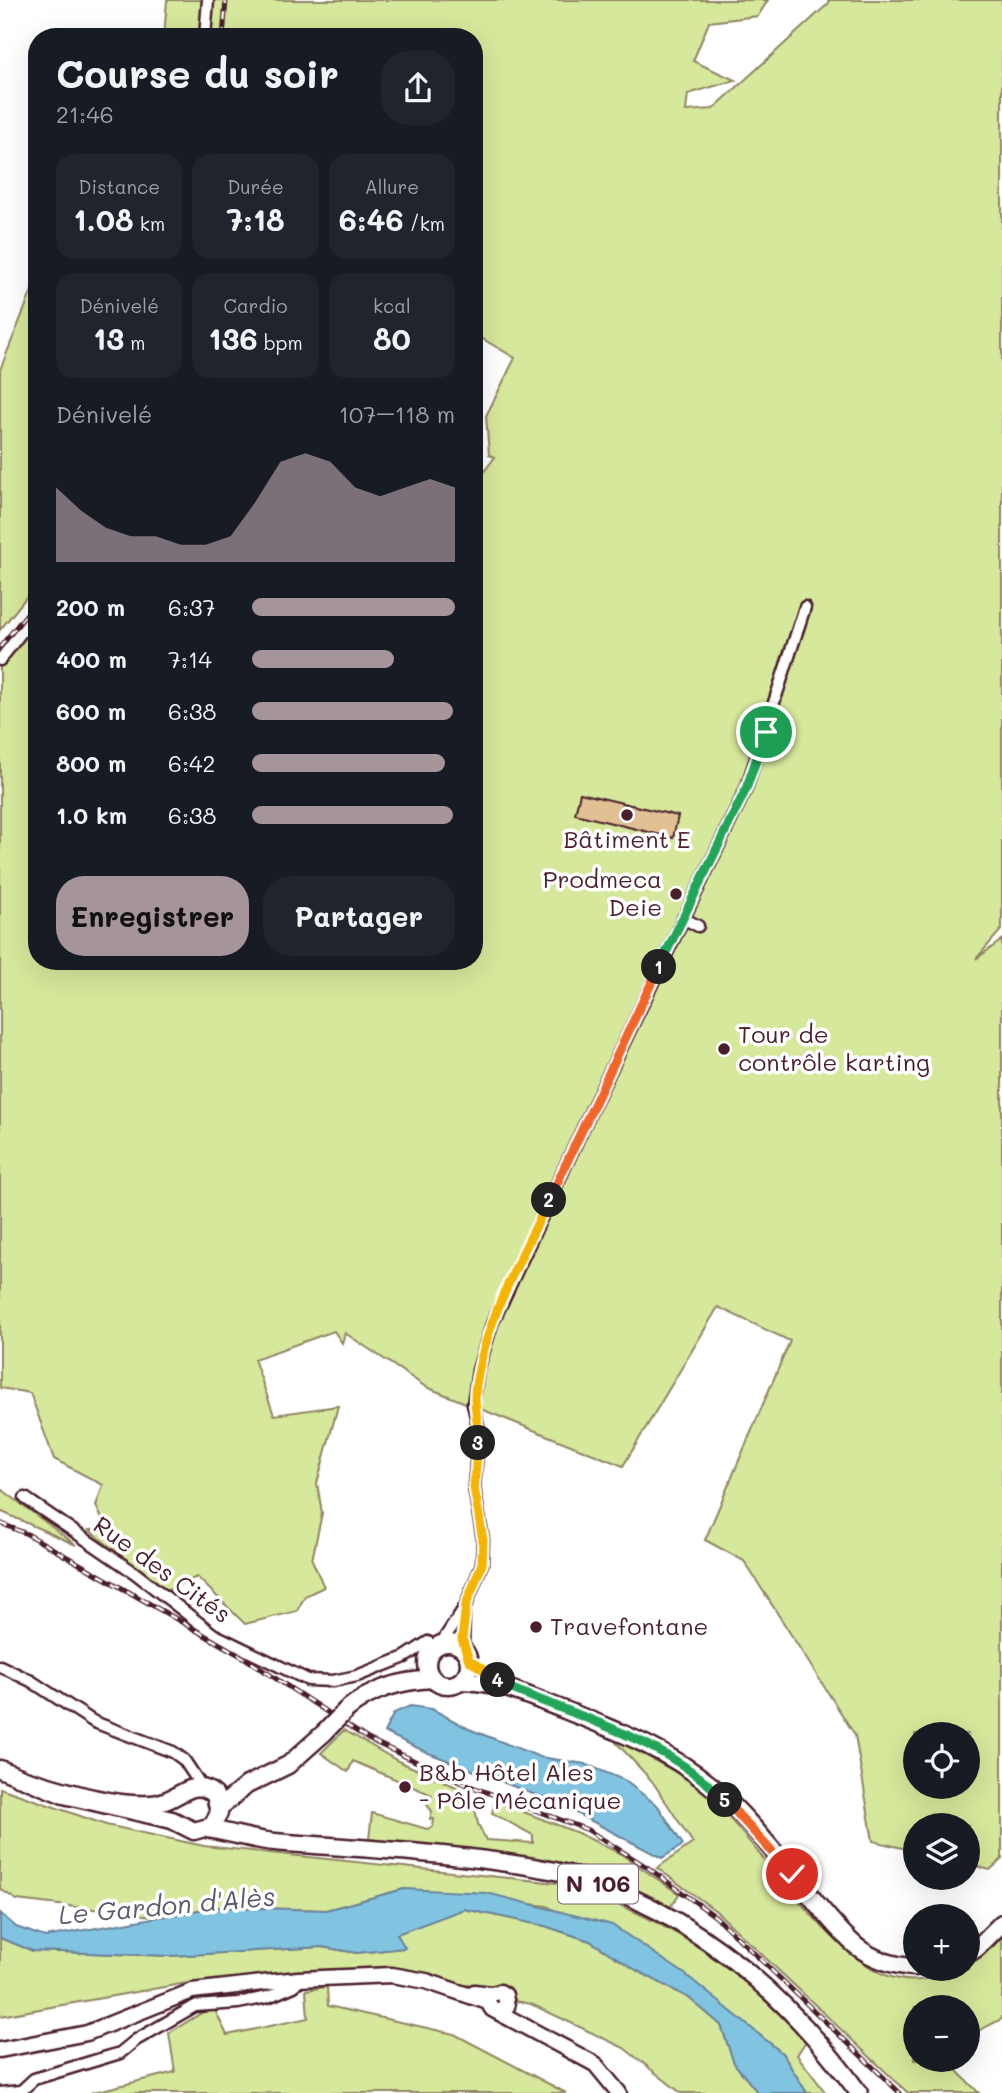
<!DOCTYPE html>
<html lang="fr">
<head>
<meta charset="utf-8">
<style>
	body { margin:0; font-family:Mali,sans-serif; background:#20242c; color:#f1f3f6; height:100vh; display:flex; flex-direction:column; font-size:26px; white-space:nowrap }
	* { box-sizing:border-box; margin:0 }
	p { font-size:23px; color:#9ea1a6 }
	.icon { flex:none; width:38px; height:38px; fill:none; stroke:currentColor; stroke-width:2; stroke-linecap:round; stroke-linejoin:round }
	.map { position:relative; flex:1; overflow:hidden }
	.drawer { position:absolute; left:28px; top:28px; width:455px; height:942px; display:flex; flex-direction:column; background:#171b24; border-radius:28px; box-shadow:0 7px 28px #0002 }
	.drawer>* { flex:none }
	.buttons { position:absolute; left:903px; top:1722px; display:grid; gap:14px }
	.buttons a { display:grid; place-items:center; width:77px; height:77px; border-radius:50%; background:#171b24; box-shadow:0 7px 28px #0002; font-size:35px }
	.pin { position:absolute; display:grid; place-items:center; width:60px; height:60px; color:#fff; margin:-30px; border:4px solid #fff; border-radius:50%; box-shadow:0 2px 7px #0007 }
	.km { position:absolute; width:35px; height:35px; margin:-18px; border-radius:50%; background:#222; color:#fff; font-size:19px; line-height:35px; text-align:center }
	.round { display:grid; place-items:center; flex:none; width:74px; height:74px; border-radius:28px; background:#20242c }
	.overview { display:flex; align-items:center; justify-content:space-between; height:119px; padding:0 28px }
	h1 { font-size:38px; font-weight:800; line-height:52px }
	.stats { display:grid; grid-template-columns:repeat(3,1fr); gap:10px; height:119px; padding:7px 28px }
	.stats div { display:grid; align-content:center; border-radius:18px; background:#20242c; text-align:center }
	.stats b { font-size:30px; font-weight:800 }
	.stats small { font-size:19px; font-weight:400 }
	.stats p { font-size:19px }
	.chart { height:196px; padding:14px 28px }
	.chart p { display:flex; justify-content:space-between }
	.chart svg { width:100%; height:126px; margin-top:7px; fill:#a6949b; opacity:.7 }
	.primary-button { display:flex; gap:14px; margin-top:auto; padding:14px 28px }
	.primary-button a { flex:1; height:80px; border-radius:28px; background:#a6949b; color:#111; font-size:28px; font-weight:800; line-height:80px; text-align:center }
	.primary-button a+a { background:#20242c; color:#f1f3f6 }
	ul { padding:0 28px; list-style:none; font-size:23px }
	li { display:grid; grid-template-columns:112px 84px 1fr; align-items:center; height:52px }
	li i { height:18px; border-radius:9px; background:#a6949b }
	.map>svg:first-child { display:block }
	.green { fill:#d6e89b; stroke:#908463; stroke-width:2; fill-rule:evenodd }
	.water { fill:#81c4e2; stroke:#6b8299; stroke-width:2 }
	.building { fill:#e1c094; stroke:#4a1f2b; stroke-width:2 }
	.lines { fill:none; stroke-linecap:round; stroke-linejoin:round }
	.street-casing { stroke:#4a1f2b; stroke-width:15 }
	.secondary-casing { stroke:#4a1f2b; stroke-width:19 }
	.primary-casing { stroke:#4a1f2b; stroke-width:21 }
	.street { stroke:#fff; stroke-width:10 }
	.secondary { stroke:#fff; stroke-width:14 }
	.primary { stroke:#fff; stroke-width:16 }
	.rail-casing { stroke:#4a1f2b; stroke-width:5 }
	.rail { stroke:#fff; stroke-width:2.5; stroke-dasharray:8; stroke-linecap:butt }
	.primary-bridge-casing { stroke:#4a1f2b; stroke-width:21; stroke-linecap:butt }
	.primary-bridge { stroke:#fff; stroke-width:16 }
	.split-1-casing { stroke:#fff; stroke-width:14 }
	.split-2-casing { stroke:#fff; stroke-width:14 }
	.split-3-casing { stroke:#fff; stroke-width:14 }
	.split-4-casing { stroke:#fff; stroke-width:14 }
	.split-5-casing { stroke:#fff; stroke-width:14 }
	.split-6-casing { stroke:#fff; stroke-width:14 }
	.split-1 { stroke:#22a559; stroke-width:9 }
	.split-2 { stroke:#f0652b; stroke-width:9 }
	.split-3 { stroke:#f5b400; stroke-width:9 }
	.split-4 { stroke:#f5b400; stroke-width:9 }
	.split-5 { stroke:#22a559; stroke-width:9 }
	.split-6 { stroke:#f0652b; stroke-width:9 }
	.poi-dot { fill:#4a1f2b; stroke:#fff; stroke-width:2.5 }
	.labels { text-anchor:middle; stroke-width:7; stroke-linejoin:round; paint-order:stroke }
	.shield { fill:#fff; stroke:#80626b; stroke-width:2 }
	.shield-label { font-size:23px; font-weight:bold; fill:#4a1f2b }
	.poi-label { font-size:24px; fill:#4a1f2b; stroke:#fff; text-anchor:start }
	.street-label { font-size:24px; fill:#4a1f2b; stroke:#fff }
	.water-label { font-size:26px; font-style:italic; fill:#5d596b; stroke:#fff }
</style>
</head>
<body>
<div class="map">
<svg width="1002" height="2093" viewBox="0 0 1002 2093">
	<rect width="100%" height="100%" fill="#fff"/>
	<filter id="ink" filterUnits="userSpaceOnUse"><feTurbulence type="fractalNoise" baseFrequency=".0143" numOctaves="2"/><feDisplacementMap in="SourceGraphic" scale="14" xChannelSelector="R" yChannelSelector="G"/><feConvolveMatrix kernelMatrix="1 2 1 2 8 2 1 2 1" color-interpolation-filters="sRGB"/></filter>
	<g filter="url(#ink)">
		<path class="green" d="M167 0H768L758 16 709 22 693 61 735 80 688 94 686 111 713 109 829 3 828 0H1002V929L976 959 1002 940V1859L990 1870 968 1864V1825H915V1851L873 1841 855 1735 744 1561 705 1540 790 1341 718 1307 623 1466 426 1387 345 1333 342 1343 334 1331 254 1359 274 1415 338 1406 317 1483 322 1513 312 1560 324 1587 305 1596 297 1611 245 1624 197 1577 165 1591 89 1530 107 1529 96 1506 103 1485 54 1459 30 1393 0 1388V657L37 612V961H474V485L495 457 489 455 486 416 515 358 481 338 474 347V37H164ZM915 1734H968V1787H915Z
			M37 278V584L0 630V370Z
			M0 1488 76 1545 0 1511Z
			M344 1730 398 1761 472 1794 478 1824 486 1840 533 1843V1835L492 1813 495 1801 578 1833 621 1854 679 1894 668 1911 484 1852 369 1839 372 1813 427 1829 433 1827 434 1819H430L432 1811 427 1805 432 1795 353 1761 348 1772 321 1753Z
			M612 1738C646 1756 684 1773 712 1800 760 1845 833 1963 895 1978 928 1987 940 1969 968 1969V1962L993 1947 1002 1936V2019L968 2036V2007H915V2060H946L979 2093H908L716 1911 657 1868 693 1843 652 1781Z
			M0 1788 106 1825 204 1846 557 1883C662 1913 730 1963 808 2038L797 2055 826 2093H807L782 2053 547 1906 404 1889 326 1910 216 1907 161 1917 17 1900 0 1889Z
			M464 1909 545 1926 590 1941 636 1970 689 1998 721 2025 734 2063 758 2093H681L624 2048 531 2004 516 2001 511 1992 490 1987H473L389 1968 322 1970 181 1984 0 2016V1938L33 1951 170 1956 322 1947 357 1953 404 1948 396 1934Z
			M327 1987 328 2006 454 2034 566 2093H90L175 2072 169 2033 213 2006 227 2035 308 2018 306 1990Z"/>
		<path class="water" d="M410 1706 432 1709 469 1729 540 1757 585 1764 624 1780 658 1806 683 1845 662 1858 561 1805 426 1752 384 1732 394 1713Z
			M404 1889 487 1893 612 1925 685 1974 782 2053 807 2093H758L734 2063 721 2025 689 1998 636 1970 590 1941 545 1926 464 1909 397 1934 405 1948 357 1953 322 1947 171 1956 33 1951 0 1938V1913L16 1927 45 1937 216 1907 326 1910Z"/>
		<path class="building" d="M580 793 678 816 673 838 575 814Z"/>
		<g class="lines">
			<defs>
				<path id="street" d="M205 37 208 0
					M0 660 37 612
					M683 918 698 926
					M25 1498 135 1573 213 1634 308 1680 333 1681 357 1676 405 1657 428 1642 435 1647
					M440 1645 466 1605 482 1564 483 1540 474 1487 479 1430 473 1404 478 1370 492 1324 591 1111 746 789 805 607
					M463 1649 464 1612
					M0 1666 31 1681 94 1722 173 1752 184 1760 202 1787
					M0 2093 21 2091 34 2079 120 2053 136 2040 195 2006 238 2003 268 1997 294 1986 298 1979"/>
				<path id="secondary" d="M474 1992 491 1994 500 1992 505 1995 507 2006 497 2011
					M488 2002 492 2009 595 2064 619 2093
					M0 2050 87 2033 192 1991 298 1979 392 1975 426 1981 488 2002"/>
				<path id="primary" d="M427 1664a21 21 0 1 1 42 0a21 21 0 1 1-42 0Z
					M460 1681C499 1681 531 1697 567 1711 618 1731 670 1751 713 1787 750 1819 781 1861 813 1899 826 1915 840 1932 856 1946 873 1959 894 1966 915 1967
					M346 1710C372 1689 399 1681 433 1679
					M0 1769 64 1795 172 1820 194 1831 212 1826 219 1813 215 1795C192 1774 178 1803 151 1804 110 1807 57 1788 18 1777
					M219 1808 247 1785 288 1765 324 1733
					M207 1829C230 1832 252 1840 275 1842 350 1848 426 1851 501 1862 527 1866 554 1869 579 1877 696 1915 788 1996 859 2093
					M968 1954 977 1948 1002 1923"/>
			</defs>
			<use href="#street" class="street-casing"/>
			<use href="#secondary" class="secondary-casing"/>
			<use href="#primary" class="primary-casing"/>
			<use href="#street" class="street"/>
			<use href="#secondary" class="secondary"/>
			<use href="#primary" class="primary"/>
			<defs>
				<path id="rail" d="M223 37 226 0
					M0 647 37 601
					M0 1523 27 1534 243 1657 368 1739 462 1783 588 1830 647 1867 716 1917 900 2093"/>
			</defs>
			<use href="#rail" class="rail-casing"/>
			<use href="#rail" class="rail"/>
			<defs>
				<path id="primary-bridge" d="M324 1733 346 1710"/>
			</defs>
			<use href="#primary-bridge" class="primary-bridge-casing"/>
			<use href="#primary-bridge" class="primary-bridge"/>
		</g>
	</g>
	<g class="lines" filter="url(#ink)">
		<defs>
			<path id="split-1" d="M659 967 746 789 766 732"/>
			<path id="split-2" d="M549 1200 659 967"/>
			<path id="split-3" d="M478 1443C480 1423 472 1405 476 1385 486 1320 520 1259 549 1200"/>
			<path id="split-4" d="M478 1443 474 1487 483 1540 482 1564 466 1605 462 1639 469 1660 498 1680"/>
			<path id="split-5" d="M498 1680 510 1688C584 1719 668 1741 725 1800"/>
			<path id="split-6" d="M725 1800 792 1874"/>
		</defs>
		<use href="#split-1" class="split-1-casing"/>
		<use href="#split-2" class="split-2-casing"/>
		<use href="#split-3" class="split-3-casing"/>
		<use href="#split-4" class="split-4-casing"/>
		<use href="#split-5" class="split-5-casing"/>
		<use href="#split-6" class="split-6-casing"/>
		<use href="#split-1" class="split-1"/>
		<use href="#split-2" class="split-2"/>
		<use href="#split-3" class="split-3"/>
		<use href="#split-4" class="split-4"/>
		<use href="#split-5" class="split-5"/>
		<use href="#split-6" class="split-6"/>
	</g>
	<g class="poi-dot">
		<circle cx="627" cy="815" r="7"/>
		<circle cx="676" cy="894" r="7"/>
		<circle cx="724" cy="1049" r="7"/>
		<circle cx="536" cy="1627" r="7"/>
		<circle cx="405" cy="1787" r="7"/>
	</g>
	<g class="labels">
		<rect class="shield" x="558" y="1864.5" width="80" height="39" rx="5"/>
		<g class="shield-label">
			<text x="598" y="1892">N 106</text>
		</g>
		<g class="poi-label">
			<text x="627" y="848" text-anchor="middle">Bâtiment E</text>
			<text x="662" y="888" text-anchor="end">Prodmeca<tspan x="662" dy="28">Deie</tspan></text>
			<text x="738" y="1043">Tour de<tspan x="738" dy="28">contrôle karting</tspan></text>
			<text x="550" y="1635">Travefontane</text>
			<text x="419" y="1781">B&amp;b Hôtel Ales<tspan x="419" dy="28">- Pôle Mécanique</tspan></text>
		</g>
		<g class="street-label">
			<text transform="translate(162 1570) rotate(36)" y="8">Rue des Cités</text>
		</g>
		<g class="water-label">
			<text transform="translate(167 1906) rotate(-5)" y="9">Le Gardon d'Alès</text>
		</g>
	</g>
</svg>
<div class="buttons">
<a><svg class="icon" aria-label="locate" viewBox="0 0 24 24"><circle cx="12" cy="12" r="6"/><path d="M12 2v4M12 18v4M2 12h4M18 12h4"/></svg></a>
<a><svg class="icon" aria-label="layers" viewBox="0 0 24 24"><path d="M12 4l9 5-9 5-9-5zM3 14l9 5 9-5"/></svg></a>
<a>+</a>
<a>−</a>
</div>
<div class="pin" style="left:766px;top:732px;background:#1e9e55"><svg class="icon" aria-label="arrive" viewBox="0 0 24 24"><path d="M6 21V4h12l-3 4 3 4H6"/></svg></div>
<div class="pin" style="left:792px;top:1874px;background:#d93025"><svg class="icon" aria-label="check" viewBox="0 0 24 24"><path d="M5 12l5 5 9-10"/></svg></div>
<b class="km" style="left:659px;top:967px">1</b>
<b class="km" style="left:549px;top:1200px">2</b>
<b class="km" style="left:478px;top:1443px">3</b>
<b class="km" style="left:498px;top:1680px">4</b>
<b class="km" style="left:725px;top:1800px">5</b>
<section class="drawer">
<div class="overview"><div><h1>Course du soir</h1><p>21:46</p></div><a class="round"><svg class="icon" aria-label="share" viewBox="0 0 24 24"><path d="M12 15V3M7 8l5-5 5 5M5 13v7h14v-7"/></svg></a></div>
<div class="stats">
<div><p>Distance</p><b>1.08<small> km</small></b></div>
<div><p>Durée</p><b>7:18</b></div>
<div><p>Allure</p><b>6:46<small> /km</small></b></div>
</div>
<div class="stats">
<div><p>Dénivelé</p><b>13<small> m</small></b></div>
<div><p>Cardio</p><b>136<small> bpm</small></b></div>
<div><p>kcal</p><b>80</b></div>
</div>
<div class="chart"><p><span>Dénivelé</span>107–118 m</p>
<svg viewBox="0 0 160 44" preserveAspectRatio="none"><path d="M0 44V18L10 26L20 32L30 35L40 35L50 38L60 38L70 35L80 23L90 9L100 6L110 9L120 18L130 21L140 18L150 15L160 18V44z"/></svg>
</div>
<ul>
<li><b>200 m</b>6:37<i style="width:100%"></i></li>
<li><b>400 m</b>7:14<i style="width:70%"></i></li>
<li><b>600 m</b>6:38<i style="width:99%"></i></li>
<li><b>800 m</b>6:42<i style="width:95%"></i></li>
<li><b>1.0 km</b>6:38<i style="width:99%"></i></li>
</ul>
<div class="primary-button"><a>Enregistrer</a><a>Partager</a></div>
</section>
</div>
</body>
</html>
